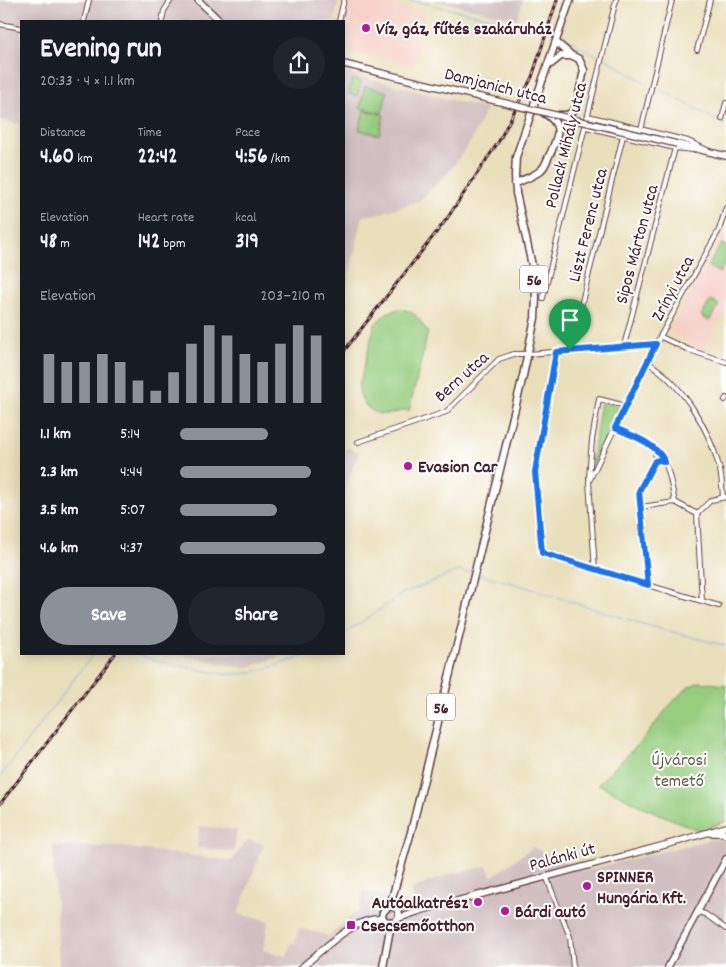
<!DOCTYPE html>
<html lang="en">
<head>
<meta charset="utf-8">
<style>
	body { margin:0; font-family:Dekko,sans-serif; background:#20242c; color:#f1f3f6; height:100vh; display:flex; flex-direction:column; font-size:19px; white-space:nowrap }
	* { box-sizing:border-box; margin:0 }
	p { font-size:16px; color:#9ea1a6 }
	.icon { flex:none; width:28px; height:28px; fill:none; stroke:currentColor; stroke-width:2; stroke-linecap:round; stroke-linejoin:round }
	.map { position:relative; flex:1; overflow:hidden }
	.details { position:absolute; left:20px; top:20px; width:325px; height:635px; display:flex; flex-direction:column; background:#171b24; border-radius:0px; box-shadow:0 2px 12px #0003 }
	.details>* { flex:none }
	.pin { position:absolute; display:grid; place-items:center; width:42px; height:42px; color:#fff; margin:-51px -21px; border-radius:50% 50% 50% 0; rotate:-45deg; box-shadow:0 0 5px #0007 }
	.pin .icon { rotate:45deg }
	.round { display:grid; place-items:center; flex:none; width:52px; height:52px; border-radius:26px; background:#20242c }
	.summary { display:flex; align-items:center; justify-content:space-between; height:85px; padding:0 20px }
	h1 { font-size:28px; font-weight:800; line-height:38px }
	.metrics { display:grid; grid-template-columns:repeat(3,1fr); gap:8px; height:85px; padding:5px 20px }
	.metrics div { display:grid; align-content:center }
	.metrics b { font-size:21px; font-weight:800 }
	.metrics small { font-size:14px; font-weight:400 }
	.metrics p { font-size:14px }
	.chart { height:140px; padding:10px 20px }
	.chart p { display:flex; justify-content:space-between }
	.chart svg { width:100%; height:90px; margin-top:5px; stroke:#8c9099; stroke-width:6 }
	.button { display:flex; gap:10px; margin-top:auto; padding:10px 20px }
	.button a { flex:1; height:58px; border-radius:30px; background:#8c9099; color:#fff; font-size:20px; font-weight:800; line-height:58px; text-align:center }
	.button a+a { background:#20242c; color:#f1f3f6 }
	ul { padding:0 20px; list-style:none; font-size:16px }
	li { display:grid; grid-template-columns:80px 60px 1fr; align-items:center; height:38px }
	li i { height:12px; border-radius:6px; background:#8c9099 }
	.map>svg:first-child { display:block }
	.built { fill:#f7d1c9 }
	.industrial { fill:#d2bfc1 }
	.green { fill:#96cd7f; stroke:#707655 }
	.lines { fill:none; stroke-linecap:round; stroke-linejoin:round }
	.stream { stroke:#6fb4e5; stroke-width:1 }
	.street-casing { stroke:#623c41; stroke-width:6 }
	.secondary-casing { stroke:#623c41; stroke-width:8 }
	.primary-casing { stroke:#623c41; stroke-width:9 }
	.street { stroke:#fff; stroke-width:4 }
	.secondary { stroke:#fff; stroke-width:5.5 }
	.primary { stroke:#fff; stroke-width:6 }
	.rail-casing { stroke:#4a1f2b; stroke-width:3 }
	.rail { stroke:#fff; stroke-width:1; stroke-dasharray:4; stroke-linecap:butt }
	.secondary-bridge-casing { stroke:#623c41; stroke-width:8; stroke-linecap:butt }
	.secondary-bridge { stroke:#fff; stroke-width:5.5 }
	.route-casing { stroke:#fff; stroke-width:10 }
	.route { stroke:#1a73e8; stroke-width:6 }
	.poi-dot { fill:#b5179e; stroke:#fff; stroke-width:2 }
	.labels { text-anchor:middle; stroke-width:4; stroke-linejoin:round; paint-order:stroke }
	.shield { fill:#fff; stroke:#80626b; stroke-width:1 }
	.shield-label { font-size:16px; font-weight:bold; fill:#4a1f2b }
	.poi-label { font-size:18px; font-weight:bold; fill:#4a1f2b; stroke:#fff; text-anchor:start }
	.street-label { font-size:18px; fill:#4a1f2b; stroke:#fff }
	.park-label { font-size:18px; fill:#655c48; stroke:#fff }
</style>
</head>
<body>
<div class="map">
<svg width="726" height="967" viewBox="0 0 726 967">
	<rect width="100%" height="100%" fill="#fff"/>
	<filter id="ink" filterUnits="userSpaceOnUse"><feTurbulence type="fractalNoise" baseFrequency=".02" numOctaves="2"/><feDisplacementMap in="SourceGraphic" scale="10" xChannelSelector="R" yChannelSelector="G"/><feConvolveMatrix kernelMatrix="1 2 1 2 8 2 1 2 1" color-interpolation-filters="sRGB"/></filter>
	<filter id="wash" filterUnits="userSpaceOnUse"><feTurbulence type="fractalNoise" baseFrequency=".0096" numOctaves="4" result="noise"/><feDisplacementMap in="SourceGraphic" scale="20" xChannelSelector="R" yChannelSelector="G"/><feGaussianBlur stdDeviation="1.12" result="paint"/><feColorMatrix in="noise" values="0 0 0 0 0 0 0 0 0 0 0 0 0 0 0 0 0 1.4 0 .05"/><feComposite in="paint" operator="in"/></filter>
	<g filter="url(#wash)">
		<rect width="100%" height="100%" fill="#eadfbb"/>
		<path class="built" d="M350 0H372L426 13 413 66 344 50V26Z
			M726 231V311L701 350 669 331Z"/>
		<path class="industrial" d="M0 0H339L334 21H21V128L20 124 0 120Z
			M433 0H523L517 19Z
			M344 72 486 109 471 141 452 168 419 201 379 214 363 216 344 297Z
			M349 448 354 451H359L344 491V449Z
			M174 654H282L281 656 246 668Z
			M199 826 237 830 234 851 197 848Z
			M712 839 725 840 724 846 726 847V967H59L53 846 122 847 232 861 247 840 264 844 238 914 269 921 263 950 287 956 291 943H295L299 928 329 936 358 911 364 891 415 903 411 889 446 876 487 866 491 877 533 847 584 871Z"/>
		<path class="green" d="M352 79 361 82 357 96 349 94Z
			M365 86 387 92 382 113 360 108Z
			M364 110 384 115 379 135 359 130Z
			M721 244 726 246V261L719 273 708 266Z
			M711 300 719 305 709 321 701 316Z
			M399 309C418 311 418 320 428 332L409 411C401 409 398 413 390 414 372 417 359 403 359 386L375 324 386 313Z
			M601 401 622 407 592 467 591 466Z
			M700 682 726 685V821L700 831 645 808 598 784C613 769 629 754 644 738 659 721 679 687 700 682Z"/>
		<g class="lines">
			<path class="stream" d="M409 0 523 25
				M565 38 598 56
				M606 59 648 84
				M657 88 726 125
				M477 574 513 583 639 623 726 646
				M344 634 402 594 458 571 473 573
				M137 654 156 661 222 674H242L266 669 310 654
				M0 777 93 654"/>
		</g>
	</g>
	<g filter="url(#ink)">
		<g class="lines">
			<defs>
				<path id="street" d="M84 21 89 0
					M162 21 164 11 171 0
					M339 21 344 0
					M0 24 21 28
					M697 50 710 0
					M588 116 688 141 707 150
					M722 119 726 103
					M586 127 675 148 693 150
					M641 130 672 0
					M543 298 616 0
					M661 337 689 350 726 362
					M624 346 675 148
					M570 350 623 136
					M556 352 535 472 542 553 576 564 719 606
					M647 362C682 383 708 427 719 466 722 476 722 487 723 497
					M725 400 726 398
					M615 427C632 435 655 443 664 460 670 472 672 489 675 502
					M358 442 446 412 499 359 514 354H528L656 344
					M589 478 592 440 599 399 626 406
					M675 502 697 514
					M641 507 675 502
					M697 514 702 601
					M697 514 711 500 726 497
					M595 570 589 481 656 344 719 230 726 208
					M648 585 639 491 655 461 656 449
					M546 876 570 937 573 967
					M698 912 705 914 726 929"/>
				<path id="secondary" d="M198 0 220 21
					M344 64 484 98
					M677 144 726 156
					M713 833H722L726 835
					M399 918 423 910 676 842 726 827
					M302 967C322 951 356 915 383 919
					M668 967 726 859"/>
				<path id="primary" d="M557 43 571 55
					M551 64 561 56H573L579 59 584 70 576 108 568 115H559
					M515 184C523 179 536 176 542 169 546 165 548 157 551 152 559 134 563 124 544 113
					M393 923 385 921 382 917 383 912 389 906 392 898 411 832 523 376 535 318 536 297 533 270 516 193 515 175 516 157 570 0
					M383 967 390 929C394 921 404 917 396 908L389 906"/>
			</defs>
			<use href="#street" class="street-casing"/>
			<use href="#secondary" class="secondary-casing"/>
			<use href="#primary" class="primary-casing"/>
			<use href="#street" class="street"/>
			<use href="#secondary" class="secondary"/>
			<use href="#primary" class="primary"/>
			<defs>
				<path id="rail" d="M344 351 446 220 499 141 532 77 557 0
					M0 804 115 654"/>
			</defs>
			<use href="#rail" class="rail-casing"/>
			<use href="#rail" class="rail"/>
			<defs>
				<path id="secondary-bridge" d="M484 98 677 144"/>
			</defs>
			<use href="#secondary-bridge" class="secondary-bridge-casing"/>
			<use href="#secondary-bridge" class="secondary-bridge"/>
		</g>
	</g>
	<g class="lines" filter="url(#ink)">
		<defs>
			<path id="route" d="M656 344 615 428C633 436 656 443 665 462L660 460 655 461 639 491 648 585 542 553 535 472 556 352Z"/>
		</defs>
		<use href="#route" class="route-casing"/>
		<use href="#route" class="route"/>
	</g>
	<g class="poi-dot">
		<circle cx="366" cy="28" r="5"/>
		<circle cx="408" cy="466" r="5"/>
		<circle cx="587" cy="886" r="5"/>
		<circle cx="478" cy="902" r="5"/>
		<circle cx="505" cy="911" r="5"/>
		<rect x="346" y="920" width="10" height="10" rx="2.5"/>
	</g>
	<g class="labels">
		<g class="shield">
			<rect x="520" y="265.5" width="28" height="27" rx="4"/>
			<rect x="427" y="693.5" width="28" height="27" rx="4"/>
		</g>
		<g class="shield-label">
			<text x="534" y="285">56</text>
			<text x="441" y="713">56</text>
		</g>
		<g class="poi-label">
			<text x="376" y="34">Víz, gáz, fűtés szakáruház</text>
			<text x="418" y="472">Evasion Car</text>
			<text x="597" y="882">SPINNER<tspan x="597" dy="21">Hungária Kft.</tspan></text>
			<text x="468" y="908" text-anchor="end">Autóalkatrész</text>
			<text x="515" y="917">Bárdi autó</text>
			<text x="361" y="931">Csecsemőotthon</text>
		</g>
		<g class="street-label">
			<text transform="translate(496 85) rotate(14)" y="6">Damjanich utca</text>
			<text transform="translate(565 145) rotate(-76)" y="6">Pollack Mihály utca</text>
			<text transform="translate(587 225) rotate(-76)" y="6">Liszt Ferenc utca</text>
			<text transform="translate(636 244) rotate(-75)" y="6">Sipos Márton utca</text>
			<text transform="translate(672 288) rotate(-62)" y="6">Zrínyi utca</text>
			<text transform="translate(461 376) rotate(-42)" y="6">Bern utca</text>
			<text transform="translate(562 856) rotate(-15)" y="6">Palánki út</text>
		</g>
		<g class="park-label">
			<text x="679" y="765">Újvárosi<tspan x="679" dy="21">temető</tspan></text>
		</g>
	</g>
</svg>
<div class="pin" style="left:570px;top:350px;background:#1e9e55"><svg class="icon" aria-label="arrive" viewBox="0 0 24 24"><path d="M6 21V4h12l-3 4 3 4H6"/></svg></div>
<section class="details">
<div class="summary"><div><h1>Evening run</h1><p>20:33 · 4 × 1.1 km</p></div><a class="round"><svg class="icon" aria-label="share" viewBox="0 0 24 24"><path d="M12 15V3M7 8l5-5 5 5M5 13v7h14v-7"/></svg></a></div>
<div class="metrics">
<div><p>Distance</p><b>4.60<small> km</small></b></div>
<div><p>Time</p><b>22:42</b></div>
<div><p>Pace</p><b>4:56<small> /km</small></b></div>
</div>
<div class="metrics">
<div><p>Elevation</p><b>48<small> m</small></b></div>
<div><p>Heart rate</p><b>142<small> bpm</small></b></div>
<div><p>kcal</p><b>319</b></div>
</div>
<div class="chart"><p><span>Elevation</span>203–210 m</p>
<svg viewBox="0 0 160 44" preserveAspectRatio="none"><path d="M5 44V20M15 44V24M25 44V24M35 44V20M45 44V24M55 44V33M65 44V38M75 44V29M85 44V15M95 44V6M105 44V11M115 44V20M125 44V24M135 44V15M145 44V6M155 44V11"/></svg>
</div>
<ul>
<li><b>1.1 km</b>5:14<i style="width:61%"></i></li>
<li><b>2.3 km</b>4:44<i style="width:90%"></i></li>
<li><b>3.5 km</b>5:07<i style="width:67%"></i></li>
<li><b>4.6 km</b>4:37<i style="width:100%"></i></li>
</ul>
<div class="button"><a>Save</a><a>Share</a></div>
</section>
</div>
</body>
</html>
